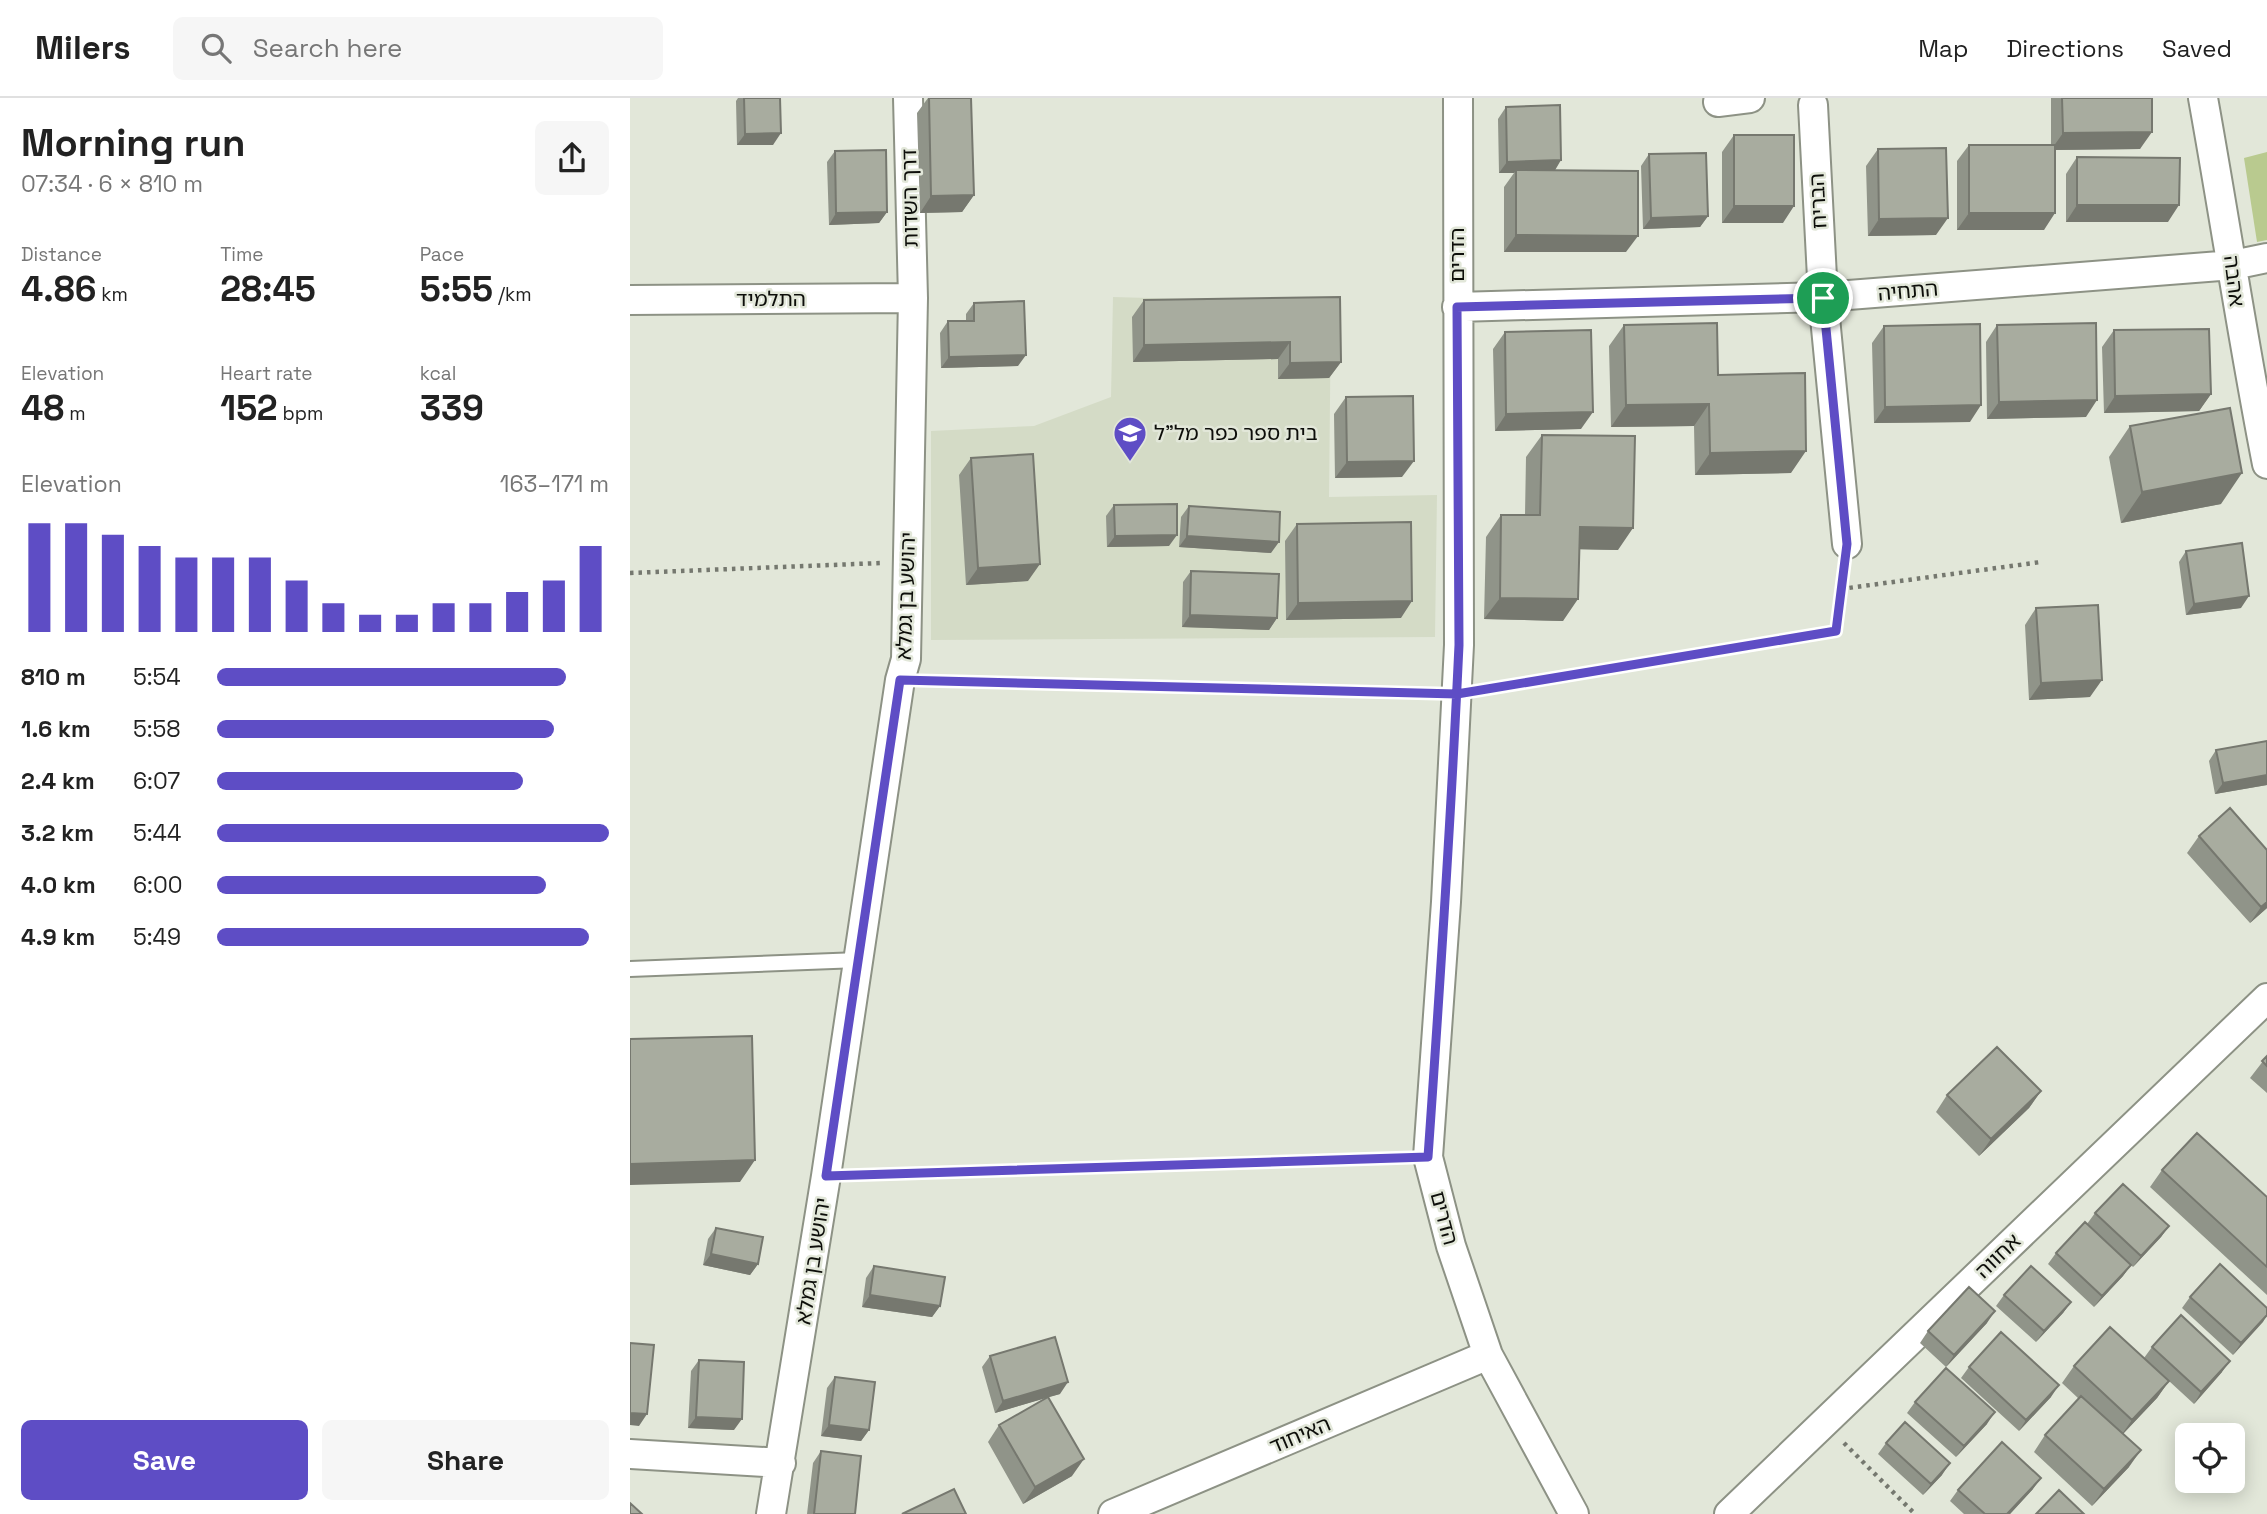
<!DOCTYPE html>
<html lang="en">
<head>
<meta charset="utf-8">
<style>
	body { margin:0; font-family:"Space Grotesk","Noto Sans Hebrew",sans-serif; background:#f6f6f6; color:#222; height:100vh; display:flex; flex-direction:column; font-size:26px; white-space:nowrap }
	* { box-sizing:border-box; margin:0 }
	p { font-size:23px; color:#767676 }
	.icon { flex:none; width:38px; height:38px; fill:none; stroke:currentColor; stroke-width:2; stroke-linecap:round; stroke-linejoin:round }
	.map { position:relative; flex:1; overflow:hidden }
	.sheet { display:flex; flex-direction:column; background:#fff; width:630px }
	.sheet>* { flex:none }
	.controls { position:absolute; left:1545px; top:1325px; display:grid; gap:14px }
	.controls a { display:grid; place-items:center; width:70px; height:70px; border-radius:10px; background:#fff; box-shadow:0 4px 18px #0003; font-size:35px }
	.pin { position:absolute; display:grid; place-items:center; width:60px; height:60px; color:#fff; margin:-30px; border:4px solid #fff; border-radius:50%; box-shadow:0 2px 7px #0007 }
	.round { display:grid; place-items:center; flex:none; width:74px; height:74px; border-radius:10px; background:#f6f6f6 }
	.overview { display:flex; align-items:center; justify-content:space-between; height:119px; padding:0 21px }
	h1 { font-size:38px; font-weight:600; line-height:52px }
	.figures { display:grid; grid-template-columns:repeat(3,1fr); gap:10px; height:119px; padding:7px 21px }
	.figures div { display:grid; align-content:center }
	.figures b { font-size:35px; font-weight:600 }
	.figures small { font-size:19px; font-weight:400 }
	.figures p { font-size:19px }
	.chart { height:196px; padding:14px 21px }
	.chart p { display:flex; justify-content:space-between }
	.chart svg { width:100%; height:126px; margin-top:7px; stroke:#5e4dc5; stroke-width:6 }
	.cta { display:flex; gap:14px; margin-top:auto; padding:14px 21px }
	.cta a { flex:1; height:80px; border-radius:10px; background:#5e4dc5; color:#fff; font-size:28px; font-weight:600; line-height:80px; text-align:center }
	.cta a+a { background:#f6f6f6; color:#222 }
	ul { padding:0 21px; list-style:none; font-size:23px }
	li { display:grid; grid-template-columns:112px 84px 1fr; align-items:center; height:52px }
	li i { height:18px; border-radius:9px; background:#5e4dc5 }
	header { display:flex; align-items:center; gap:42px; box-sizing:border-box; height:98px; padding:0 35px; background:#fff; border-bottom:2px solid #e0e0e0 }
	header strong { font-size:33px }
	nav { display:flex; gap:38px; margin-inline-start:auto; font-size:24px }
	.search { width:490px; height:63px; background:#f6f6f6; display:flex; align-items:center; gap:18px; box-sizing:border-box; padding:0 24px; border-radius:10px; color:#767676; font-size:26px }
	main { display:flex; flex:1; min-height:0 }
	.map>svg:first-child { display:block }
	.built { fill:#d4dbc6 }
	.green { fill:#b9ca8f }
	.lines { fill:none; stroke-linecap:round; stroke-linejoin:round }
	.lane-casing { stroke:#8d9285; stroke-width:18 }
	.street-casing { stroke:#8d9285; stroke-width:32 }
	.path { stroke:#75786f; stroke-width:4.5; stroke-dasharray:3.5 5; stroke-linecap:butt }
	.lane { stroke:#fff; stroke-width:14 }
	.street { stroke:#fff; stroke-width:28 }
	.wall { fill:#909489 }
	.shaded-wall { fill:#76786f }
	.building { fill:#a8ac9f; stroke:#76786f; stroke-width:2 }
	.route-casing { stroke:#fff; stroke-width:14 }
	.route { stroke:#5e4dc5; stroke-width:9 }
	.labels { text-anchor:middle; stroke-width:5; stroke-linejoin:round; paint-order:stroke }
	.street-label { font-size:21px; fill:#0d0e0a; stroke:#e2e7d9 }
	.poi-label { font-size:21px; fill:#0d0e0a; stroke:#e2e7d9; text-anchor:start }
</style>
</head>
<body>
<header>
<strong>Milers</strong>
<div class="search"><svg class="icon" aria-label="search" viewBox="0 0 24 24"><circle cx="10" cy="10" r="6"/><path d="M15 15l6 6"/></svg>Search here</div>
<nav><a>Map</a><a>Directions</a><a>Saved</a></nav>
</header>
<main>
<section class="sheet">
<div class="overview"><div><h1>Morning run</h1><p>07:34 · 6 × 810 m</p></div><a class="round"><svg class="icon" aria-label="share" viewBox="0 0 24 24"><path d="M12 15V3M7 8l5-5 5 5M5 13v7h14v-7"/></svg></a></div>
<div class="figures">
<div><p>Distance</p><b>4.86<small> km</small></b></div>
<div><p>Time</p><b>28:45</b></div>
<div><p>Pace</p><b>5:55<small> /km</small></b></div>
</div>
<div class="figures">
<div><p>Elevation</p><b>48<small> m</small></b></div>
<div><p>Heart rate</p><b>152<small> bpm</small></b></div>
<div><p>kcal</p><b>339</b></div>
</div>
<div class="chart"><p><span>Elevation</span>163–171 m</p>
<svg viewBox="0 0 160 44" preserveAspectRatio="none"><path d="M5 44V6M15 44V6M25 44V10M35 44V14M45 44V18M55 44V18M65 44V18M75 44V26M85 44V34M95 44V38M105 44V38M115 44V34M125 44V34M135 44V30M145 44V26M155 44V14"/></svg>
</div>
<ul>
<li><b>810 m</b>5:54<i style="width:89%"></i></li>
<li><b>1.6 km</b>5:58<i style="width:86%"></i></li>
<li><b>2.4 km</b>6:07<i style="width:78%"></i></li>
<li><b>3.2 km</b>5:44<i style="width:100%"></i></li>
<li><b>4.0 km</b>6:00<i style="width:84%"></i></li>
<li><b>4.9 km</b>5:49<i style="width:95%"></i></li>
</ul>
<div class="cta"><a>Save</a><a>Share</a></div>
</section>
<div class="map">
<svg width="1637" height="1416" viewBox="0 0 1637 1416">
	<rect width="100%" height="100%" fill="#e2e7d9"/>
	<path class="built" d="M483 199 701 205 699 399 807 397 805 539 301 542V333L404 328 481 299Z"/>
	<path class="green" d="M1637 54V142L1627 144 1614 60Z"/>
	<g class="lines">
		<defs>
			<path id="lane" d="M0 871 229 862"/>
			<path id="street" d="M828 0 829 547 816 804 798 1059 821 1148 858 1257 944 1416
				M1573 0C1595 122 1613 244 1637 366
				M1088 4 1120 0
				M1183 7 1193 199 1217 446
				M0 202 283 200
				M827 209 1193 199 1603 167 1637 160
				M0 1356 151 1365
				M141 1416 196 1078 270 582 276 561 283 200 278 0
				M483 1416 858 1257
				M1099 1416 1637 900"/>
		</defs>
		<use href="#lane" class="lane-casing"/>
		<use href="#street" class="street-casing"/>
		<path class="path" d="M0 475 251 465
			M1211 491 1411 464
			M299 582 798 595
			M855 591 1206 533 1214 471
			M225 1077 772 1060
			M1214 1345 1285 1416"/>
		<use href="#lane" class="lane"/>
		<use href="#street" class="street"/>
	</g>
	<path class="wall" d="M108 0H150L143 47H107L106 3Z
		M298 0H299L344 97 332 114 290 115 287 15Z
		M1421 0H1522L1510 51 1425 52 1414 132H1327V63L1339 47H1421Z
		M876 9 924 72 996 154H874V89L884 75H869L868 21Z
		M1104 37 1153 125H1092V54Z
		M1248 51 1306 137 1238 138 1236 68Z
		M205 53 257 114 249 125 199 127 197 64Z
		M1019 56 1078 118 1070 129 1013 131 1011 68Z
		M1447 59 1538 124H1436V76Z
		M710 199 711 264 699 280 648 281V261L503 264 502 219 514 202Z
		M344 205 388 268 311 270 310 235 318 223H336V216Z
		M994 227 1088 277 1161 375 1065 377 1064 328 981 329 979 248Z
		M1367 227 1456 319 1357 321 1356 244Z
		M1254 228 1340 324 1244 325 1242 245Z
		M1484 232 1581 296 1569 313 1474 315 1472 249Z
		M875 234 951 331 865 333 863 251Z
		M716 299 772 379 705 380 704 316Z
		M1500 328 1591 406 1491 425 1479 359Z
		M912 337 988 452 949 451 933 523 854 521 856 439 871 417H895L896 359Z
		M341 360 398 483 336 487 329 377Z
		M484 407 539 448 477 449 476 418Z
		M559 408 641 455 549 449 551 419Z
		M667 426 771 520 656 522 655 443Z
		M1556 453 1611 510 1556 517 1549 464Z
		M561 473 647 520 639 532 552 529 553 484Z
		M1406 510 1460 599 1399 602 1395 527Z
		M1637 643V687L1585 696 1579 663 1586 652Z
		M1569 738 1637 752V810L1620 825 1557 755Z
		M1637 958V995L1620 980Z
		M1411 993 1399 1010 1349 1058 1306 1014 1317 997Z
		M1532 1072 1637 1099V1197L1520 1089Z
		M1465 1115 1539 1128 1531 1139 1503 1169 1501 1167 1493 1178 1464 1209 1418 1166 1426 1155 1457 1126Z
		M86 1130 128 1166 120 1177 73 1167 78 1141Z
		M244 1168 310 1208 302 1219 232 1209 236 1180Z
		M1374 1197 1441 1204 1433 1215 1406 1244 1366 1208Z
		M1560 1199 1637 1210V1218L1603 1257 1552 1210Z
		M1357 1225 1316 1269 1290 1245 1298 1233Z
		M1522 1249 1592 1274 1564 1306 1514 1260Z
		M360 1258 430 1296 418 1299 442 1378 393 1406 358 1344 369 1327 418 1299 365 1315 352 1269Z
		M69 1262 104 1332 58 1330 61 1273Z
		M1444 1268 1539 1283 1527 1300 1493 1336 1499 1369 1462 1408 1404 1354 1415 1337 1449 1301 1432 1285Z
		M1339 1269 1421 1299 1389 1333 1331 1280Z
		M205 1279 239 1332 231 1343 191 1338 197 1290Z
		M1285 1304 1357 1326 1326 1359 1277 1315Z
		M1256 1345 1312 1377 1293 1397 1248 1356Z
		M191 1353 225 1416H177L183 1365Z
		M1403 1391 1380 1416H1334L1320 1403 1328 1392Z"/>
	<path class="shaded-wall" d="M1522 34 1510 51 1421 52 1433 35Z
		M151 35 143 47H107L115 36Z
		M931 62 924 74 886 72 884 75H869L877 64Z
		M344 97 332 114 290 115 301 98Z
		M1447 107H1549L1538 124H1436Z
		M1104 108H1164L1153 125H1092Z
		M257 114 249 125 199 127 206 115Z
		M1339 115H1425L1414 132H1327Z
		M1078 118 1070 129 1013 131 1021 120Z
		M1318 120 1306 137 1238 138 1249 121Z
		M886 137 1008 138 996 154H874Z
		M660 244 648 261 503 264 514 247Z
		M396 257 388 268 311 270 319 259Z
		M711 264 699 280 648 281 660 265Z
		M1581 296 1569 313 1474 315 1485 298Z
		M1467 302 1456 319 1357 321 1369 304Z
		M1079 306 1064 328 981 329 996 307Z
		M1351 307 1340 324 1244 325 1255 309Z
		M963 314 951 331 865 333 876 316Z
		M1176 353 1161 375 1065 377 1080 355Z
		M784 363 772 379 705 380 717 364Z
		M1612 375 1591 406 1491 425 1512 394Z
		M950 429 1003 430 988 452 934 451Z
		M547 437 539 448 477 449 485 438Z
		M557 438 649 444 641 455 549 449Z
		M410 466 398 483 336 487 348 470Z
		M1619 498 1611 510 1556 517 1564 506Z
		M870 500 948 501 933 523 854 521Z
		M782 503 771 520 656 522 668 505Z
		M560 517 647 520 639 532 552 529Z
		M1472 582 1460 599 1399 602 1411 585Z
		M1637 677V687L1585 696 1593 685Z
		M1637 804V810L1620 825 1631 809Z
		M1411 993 1399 1010 1349 1058 1361 1041Z
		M125 1062 110 1084 0 1087V1066Z
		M1539 1128 1531 1139 1503 1169 1511 1158Z
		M81 1156 128 1166 120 1177 73 1167Z
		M1501 1167 1493 1178 1464 1209 1472 1198Z
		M240 1197 310 1208 302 1219 232 1209Z
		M1441 1204 1433 1215 1406 1244 1414 1233Z
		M1365 1213 1357 1225 1316 1269 1324 1257Z
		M1637 1217 1633 1224 1603 1257 1611 1245Z
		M1600 1263 1592 1274 1564 1306 1571 1294Z
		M1539 1283 1527 1300 1490 1339 1502 1322Z
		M438 1284 430 1296 365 1315 373 1303Z
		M1429 1287 1421 1299 1389 1333 1396 1322Z
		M1365 1314 1357 1326 1326 1359 1334 1348Z
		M0 1315 17 1316 9 1328 0 1327Z
		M66 1319 112 1321 104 1332 58 1330Z
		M199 1327 239 1332 231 1343 191 1338Z
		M1511 1352 1499 1369 1462 1408 1474 1391Z
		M454 1361 442 1378 393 1406 405 1389Z
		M1320 1365 1312 1377 1293 1397 1301 1386Z
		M1411 1380 1403 1391 1380 1416H1377Z"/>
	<path class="building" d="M114 0H150L151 35 115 36Z
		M299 0H341L344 97 301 98Z
		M1432 0H1522V34L1433 35Z
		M930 7 931 62 877 64 876 9Z
		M1104 37H1164V108H1104Z
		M1339 47H1425V115H1339Z
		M1316 50 1318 120 1249 121 1248 51Z
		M256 52 257 114 206 115 205 53Z
		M1076 55 1078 118 1021 120 1019 56Z
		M1447 59 1550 60 1549 107H1447Z
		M886 72 1008 73V138L886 137Z
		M710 199 711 264 660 265V244L514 247V202Z
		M394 203 396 257 319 259 318 223H344V205Z
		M1087 225 1088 277 1175 275 1176 353 1080 355 1079 306 996 307 994 227Z
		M1466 225 1467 302 1369 304 1367 227Z
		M1350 226 1351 307 1255 309 1254 228Z
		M1579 231 1581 296 1485 298 1484 232Z
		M961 232 963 314 876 316 875 234Z
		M783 298 784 363 717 364 716 299Z
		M1600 310 1612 375 1512 394 1500 328Z
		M912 337 1005 338 1003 430 950 429 948 501 870 500 871 417H910Z
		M403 356 410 466 348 470 341 360Z
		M547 406V437L485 438 484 407Z
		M559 408 650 414 649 444 557 438Z
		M781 424 782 503 668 505 667 426Z
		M1612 445 1619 498 1564 506 1556 453Z
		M561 473 649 476 647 520 560 517Z
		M1468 507 1472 582 1411 585 1406 510Z
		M1637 643V677L1593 685 1586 652Z
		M1600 710 1637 752V804L1631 809 1569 738Z
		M122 938 125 1062 0 1066V941Z
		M1367 949 1411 993 1361 1041 1317 997Z
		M1637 958V968L1632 963Z
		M1567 1035 1637 1099V1169L1532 1072Z
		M1493 1086 1539 1128 1511 1158 1465 1115Z
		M1455 1124 1501 1167 1472 1198 1426 1155Z
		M86 1130 133 1139 128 1166 81 1156Z
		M1590 1166 1637 1210V1217L1611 1245 1560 1199Z
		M244 1168 315 1179 310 1208 240 1197Z
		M1401 1168 1441 1204 1414 1233 1374 1197Z
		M1339 1189 1365 1213 1324 1257 1298 1233Z
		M1551 1217 1600 1263 1571 1294 1522 1249Z
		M1480 1229 1539 1283 1502 1322 1444 1268Z
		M1371 1234 1429 1287 1396 1322 1339 1269Z
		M425 1239 438 1284 373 1303 360 1258Z
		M0 1245 24 1247 17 1316 0 1315Z
		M69 1262 114 1264 112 1321 66 1319Z
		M1316 1270 1365 1314 1334 1348 1285 1304Z
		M205 1279 245 1284 239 1332 199 1327Z
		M1451 1298 1511 1352 1474 1391 1415 1337Z
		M418 1299 454 1361 405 1389 369 1327Z
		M1275 1324 1320 1365 1301 1386 1256 1345Z
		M1372 1344 1411 1380 1377 1416H1355L1328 1392Z
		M191 1353 231 1358 225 1416H184Z
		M324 1391 336 1416H272Z
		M1429 1392 1454 1416H1406Z
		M0 1405 12 1416H0Z"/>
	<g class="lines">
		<defs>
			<path id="route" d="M1193 200 1217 446 1206 533 827 596 270 582 196 1078 798 1059C810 888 821 718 829 547L827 209 1193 200"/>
		</defs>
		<use href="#route" class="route-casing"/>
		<use href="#route" class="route"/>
	</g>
	<defs>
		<symbol id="school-pin" viewBox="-11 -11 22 30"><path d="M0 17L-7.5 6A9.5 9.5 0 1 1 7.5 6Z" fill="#5e4dc5" stroke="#e2e7d9"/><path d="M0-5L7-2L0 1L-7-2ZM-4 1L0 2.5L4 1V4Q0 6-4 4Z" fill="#fff"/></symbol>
	</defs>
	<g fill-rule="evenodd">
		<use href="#school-pin" x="481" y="316" width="38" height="52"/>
	</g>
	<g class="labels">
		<g class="street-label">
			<text transform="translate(280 100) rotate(-91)" y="7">דרך השדות</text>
			<text transform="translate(1188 103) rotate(-93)" y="7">הבריח</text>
			<text transform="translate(827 157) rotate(-90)" y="7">הדרים</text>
			<text transform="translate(1604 183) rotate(83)" y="7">אהבה</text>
			<text transform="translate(1278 193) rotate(-5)" y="7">התחיה</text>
			<text x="141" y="208">התלמיד</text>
			<text transform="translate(276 498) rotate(-88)" y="7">יהושע בן גמלא</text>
			<text transform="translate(814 1120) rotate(75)" y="7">הדרים</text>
			<text transform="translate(1368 1158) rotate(-44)" y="7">אחווה</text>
			<text transform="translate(183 1163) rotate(-81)" y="7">יהושע בן גמלא</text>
			<text transform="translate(670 1337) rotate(-23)" y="7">האיחוד</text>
		</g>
		<g class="poi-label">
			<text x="524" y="342">בית ספר כפר מל"ל</text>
		</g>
	</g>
</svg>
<div class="controls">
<a><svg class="icon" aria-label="locate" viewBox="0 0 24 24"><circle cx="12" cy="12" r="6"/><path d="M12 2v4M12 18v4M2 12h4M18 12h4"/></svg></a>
</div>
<div class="pin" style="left:1193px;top:200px;background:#1e9e55"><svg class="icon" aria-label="arrive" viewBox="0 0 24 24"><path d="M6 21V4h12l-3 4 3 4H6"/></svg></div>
</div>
</main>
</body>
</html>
